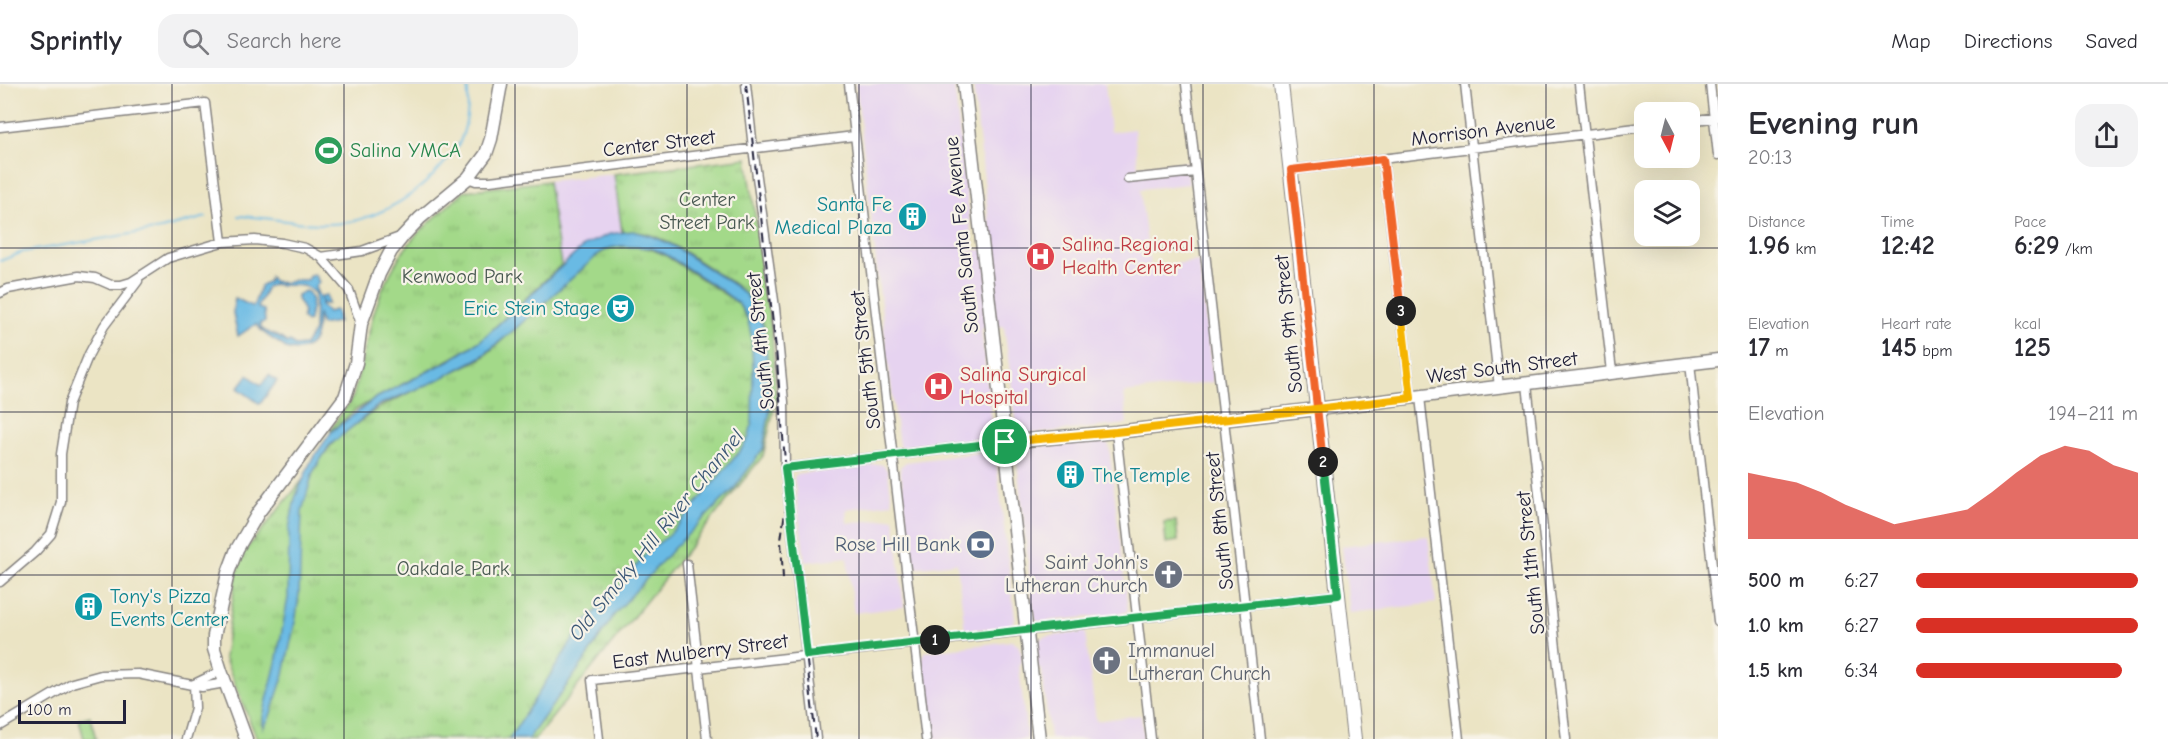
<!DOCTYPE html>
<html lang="en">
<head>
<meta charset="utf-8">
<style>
	body { margin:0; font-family:"Comic Neue",sans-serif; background:#f2f2f3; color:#2b2b33; height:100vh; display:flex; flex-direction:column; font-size:22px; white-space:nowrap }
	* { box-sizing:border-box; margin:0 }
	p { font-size:20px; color:#7c7c81 }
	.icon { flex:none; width:33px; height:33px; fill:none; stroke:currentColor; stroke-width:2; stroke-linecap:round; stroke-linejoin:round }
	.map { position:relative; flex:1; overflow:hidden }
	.details { display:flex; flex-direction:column; background:#fff; width:450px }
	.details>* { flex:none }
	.needle { width:39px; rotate:173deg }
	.controls { position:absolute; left:1634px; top:18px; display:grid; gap:12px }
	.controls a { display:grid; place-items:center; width:66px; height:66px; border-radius:12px; background:#fff; box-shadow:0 6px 24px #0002; font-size:30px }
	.scale { position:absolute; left:18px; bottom:15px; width:108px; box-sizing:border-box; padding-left:6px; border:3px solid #22223b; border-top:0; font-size:16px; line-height:21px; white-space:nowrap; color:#22223b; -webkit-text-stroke:4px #f7f3e8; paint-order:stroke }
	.pin { position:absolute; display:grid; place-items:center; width:51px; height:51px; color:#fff; margin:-26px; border:3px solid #fff; border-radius:50%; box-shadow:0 2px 6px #0007 }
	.km { position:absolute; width:30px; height:30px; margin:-15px; border-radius:50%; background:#222; color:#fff; font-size:16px; line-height:30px; text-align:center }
	.round { display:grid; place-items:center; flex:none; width:63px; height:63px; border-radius:18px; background:#f2f2f3 }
	.summary { display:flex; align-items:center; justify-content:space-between; height:102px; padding:0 30px }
	h1 { font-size:33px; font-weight:700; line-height:45px }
	.figures { display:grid; grid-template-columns:repeat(3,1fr); gap:9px; height:102px; padding:6px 30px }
	.figures div { display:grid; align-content:center }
	.figures b { font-size:26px; font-weight:700 }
	.figures small { font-size:16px; font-weight:400 }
	.figures p { font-size:16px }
	.chart { height:168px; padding:12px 30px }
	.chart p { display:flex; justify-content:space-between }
	.chart svg { width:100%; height:108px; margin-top:6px; fill:#d93025; opacity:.7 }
	ul { padding:0 30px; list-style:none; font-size:20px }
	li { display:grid; grid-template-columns:96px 72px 1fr; align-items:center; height:45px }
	li i { height:15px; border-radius:8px; background:#d93025 }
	header { display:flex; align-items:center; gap:36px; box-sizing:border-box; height:84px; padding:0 30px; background:#fff; border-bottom:2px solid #e1e1e2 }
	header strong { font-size:28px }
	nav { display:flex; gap:33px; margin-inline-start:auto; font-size:21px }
	.search { width:420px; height:54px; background:#f2f2f3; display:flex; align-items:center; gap:15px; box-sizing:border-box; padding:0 21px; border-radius:18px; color:#7c7c81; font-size:22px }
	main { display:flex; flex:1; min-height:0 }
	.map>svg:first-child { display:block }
	.built { fill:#e6d3f0 }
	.park { fill:url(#park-tufts); stroke:#627e62; stroke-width:1.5 }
	.garden { fill:#a3d989; stroke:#627e62; stroke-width:1.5 }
	.water { fill:#69bae4; stroke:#466e90; stroke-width:1.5; fill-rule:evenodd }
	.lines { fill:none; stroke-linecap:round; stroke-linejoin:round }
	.stream { stroke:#69bae4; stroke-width:2 }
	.street-casing { stroke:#868380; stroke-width:11 }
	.secondary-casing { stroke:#868380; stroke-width:15 }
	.primary-casing { stroke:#868380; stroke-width:16 }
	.street { stroke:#fff; stroke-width:8 }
	.secondary { stroke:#fff; stroke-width:12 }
	.primary { stroke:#fff; stroke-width:14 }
	.rail { stroke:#22223b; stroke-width:2; stroke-dasharray:9 4.5; stroke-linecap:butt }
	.split-1-casing { stroke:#fff; stroke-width:12 }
	.split-2-casing { stroke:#fff; stroke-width:12 }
	.split-3-casing { stroke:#fff; stroke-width:12 }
	.split-4-casing { stroke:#fff; stroke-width:12 }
	.split-1 { stroke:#22a559; stroke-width:8 }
	.split-2 { stroke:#22a559; stroke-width:8 }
	.split-3 { stroke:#f0652b; stroke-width:8 }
	.split-4 { stroke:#f5b400; stroke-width:8 }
	.grid { fill:none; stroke:#22223b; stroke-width:1.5; stroke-opacity:0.55 }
	.labels { text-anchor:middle; stroke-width:4.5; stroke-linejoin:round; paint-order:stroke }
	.street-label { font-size:20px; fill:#22223b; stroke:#f7f3e8 }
	.leisure-label { font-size:20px; fill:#27864d; stroke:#f7f3e8; text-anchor:start }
	.park-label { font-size:20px; fill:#495952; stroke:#f7f3e8 }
	.culture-label { font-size:20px; fill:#0d838f; stroke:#f7f3e8; text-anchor:end }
	.health-label { font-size:20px; fill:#be3a42; stroke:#f7f3e8; text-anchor:start }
	.service-label { font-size:20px; fill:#4e5e75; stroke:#f7f3e8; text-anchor:end }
	.worship-label { font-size:20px; fill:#5b616d; stroke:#f7f3e8; text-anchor:end }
	.water-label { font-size:21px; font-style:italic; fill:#3b5776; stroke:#f7f3e8 }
</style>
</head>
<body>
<header>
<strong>Sprintly</strong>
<div class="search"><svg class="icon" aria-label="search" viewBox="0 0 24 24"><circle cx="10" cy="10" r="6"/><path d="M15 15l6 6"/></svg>Search here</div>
<nav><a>Map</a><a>Directions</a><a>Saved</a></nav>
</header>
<main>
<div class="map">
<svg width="1718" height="655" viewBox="0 0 1718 655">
	<defs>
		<pattern id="park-tufts" width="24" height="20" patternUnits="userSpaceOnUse" patternTransform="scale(1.5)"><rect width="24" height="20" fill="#a3d989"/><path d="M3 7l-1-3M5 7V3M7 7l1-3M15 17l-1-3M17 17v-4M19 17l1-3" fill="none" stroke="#8cba77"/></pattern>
	</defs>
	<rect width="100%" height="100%" fill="#f7f3e8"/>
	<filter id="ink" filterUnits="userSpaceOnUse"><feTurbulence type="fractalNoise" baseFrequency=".0167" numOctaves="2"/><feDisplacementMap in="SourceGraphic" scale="12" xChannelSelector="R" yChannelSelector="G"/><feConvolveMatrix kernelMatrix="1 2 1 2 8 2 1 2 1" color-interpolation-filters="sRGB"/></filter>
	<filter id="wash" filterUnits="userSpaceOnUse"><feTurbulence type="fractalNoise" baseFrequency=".008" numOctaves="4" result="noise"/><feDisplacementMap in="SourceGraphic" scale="24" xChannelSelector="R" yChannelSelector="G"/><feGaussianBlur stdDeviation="1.35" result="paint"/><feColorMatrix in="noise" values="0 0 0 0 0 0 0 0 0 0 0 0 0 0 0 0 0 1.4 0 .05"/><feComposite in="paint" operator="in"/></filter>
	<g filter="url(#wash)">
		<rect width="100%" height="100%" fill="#ebe4c4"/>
		<path class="built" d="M856 0H954L973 167 992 164 973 0H1105L1110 48 1134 45 1138 83 1187 78 1189 100 1140 105 1150 183 1199 177 1213 298 1124 309 1127 340 1018 351 1004 242 981 244 993 348 991 354 988 356 907 365 899 362 885 255Z
			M614 90 622 148 610 150 585 161 561 181 548 97Z
			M1102 355 1106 356 1109 362 1128 527 1120 530 1038 538 1034 532 1016 368 1022 364Z
			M985 368 993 369 996 374 1015 535 1014 538 1009 542 965 547 957 479 912 484 900 383 906 378Z
			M878 380 883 381 888 387 892 419 846 425 847 439 894 434 904 523 854 529 847 473 805 478 794 393 798 390Z
			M1428 452 1436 519 1350 529 1342 462Z
			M1085 548 1096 637 1141 631 1144 655H1050L1042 587 1037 582 1035 559 1043 553Z
			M1011 557 1018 560 1021 568 1022 575 1019 581 1027 655H932L922 574 924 568Z"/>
		<path class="park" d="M747 74 772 250 776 316 763 372 535 655H257L224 573 239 474 337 354 380 323 482 274 600 169 610 164 637 162 651 165 665 171 738 219 746 233 764 244C760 232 756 221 747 212 738 201 725 194 714 187 686 169 656 144 622 148L614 90Z
			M548 97 561 181 480 257 452 274 376 314 355 326 331 347 330 346 353 313 374 228 384 201 401 170 417 150 464 107Z
			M1176 437 1178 457 1166 459 1164 438Z"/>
		<path class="garden" d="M90 632 96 655H84L79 635Z"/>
		<path class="water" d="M633 147 651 152 672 161 731 199 746 211 757 227 764 245 770 306V326L763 365 733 406 673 465 614 531 583 579 528 655H509L581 543 620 502 649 466 667 453 680 439 740 367 749 353 752 337 753 283 751 250 747 233 738 219 721 206 665 170 651 164 621 162 610 164 600 169 515 245 481 273 436 297 379 321 329 362 313 388 302 427 299 510 296 533 284 590 269 635 263 644V632L276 579 288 514 289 445 295 414 311 377 332 347 376 314 452 275 480 257 585 161 610 150Z
			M314 190 319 198 315 203 320 215 322 212 327 211 328 220H323L322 217 321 221 328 228 335 226 337 228 338 238 321 241 318 230C316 245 319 263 298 266 295 266 292 265 288 266 278 256 264 253 256 240L238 252 233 229 235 214 253 223 261 201 268 198 270 193 273 197 284 199 295 196H307L310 191ZM273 200C289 204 304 196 315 210L314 247 305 261 295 262 290 258 287 259C279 251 269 251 261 244L260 239 265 238 264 226 258 224V222L267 203Z
			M305 207 308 208 312 217 309 237 306 238 302 234 304 227 297 215V211Z
			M248 291 261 301 269 291 277 297 260 320 238 304Z"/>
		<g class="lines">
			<path class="stream" d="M238 132C273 133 308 143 343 139 384 133 421 108 446 77 450 72 455 68 458 62 467 44 470 20 467 0
				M0 177 23 168 161 145 206 133"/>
		</g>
	</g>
	<g filter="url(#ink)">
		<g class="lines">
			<defs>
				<path id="street" d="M746 0 753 64 775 224 784 318 785 384 816 655
					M849 0 926 655
					M1186 0 1260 655
					M1465 0 1499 303
					M1579 0 1612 288
					M1710 0 1718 71
					M1689 37 1718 33
					M0 43 205 19 222 158
					M1383 75 1411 314
					M1291 86 1644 43
					M468 94 476 97H490L854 52
					M1128 95 1196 88
					M321 173 349 206 361 240
					M0 209 8 205 79 192 95 194 111 201H121L131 198 168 174 222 158 255 156 282 159 305 164 321 173 362 167 400 153
					M1690 279 1718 537
					M1527 300 1566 655
					M1420 313 1459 655
					M1116 348 1151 655
					M785 384 1005 358
					M687 480 707 655
					M0 498 35 468 51 450 61 418V370L69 319 89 270 104 242 138 197
					M194 600 221 587
					M0 642 72 599 101 591 138 590 202 603 225 599
					M186 655 195 624 194 600
					M599 655 592 596 1338 511"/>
				<path id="secondary" d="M964 0 1039 655
					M1005 358 1116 348 1317 325 1718 276
					M246 655 221 587 214 565V552L228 489 237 465 258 429 345 313 356 279 361 240 379 190 391 167 403 152 420 134 468 94 486 70 491 55 501 0"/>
				<path id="primary" d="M1281 0 1354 655"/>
			</defs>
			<use href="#street" class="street-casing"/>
			<use href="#secondary" class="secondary-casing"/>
			<use href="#primary" class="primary-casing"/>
			<use href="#street" class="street"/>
			<use href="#secondary" class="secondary"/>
			<use href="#primary" class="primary"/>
			<path class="rail" d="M746 0 776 265 788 415 816 655
				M783 495 781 456 785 427"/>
		</g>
	</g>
	<g class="lines" filter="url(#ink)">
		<defs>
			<path id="split-1" d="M935 556 807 571 785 384 1005 358"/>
			<path id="split-2" d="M935 556 1338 511 1323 378"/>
			<path id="split-3" d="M1323 378 1291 86 1383 75 1401 227"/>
			<path id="split-4" d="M1005 358 1116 348 1411 314 1401 227"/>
		</defs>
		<use href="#split-1" class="split-1-casing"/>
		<use href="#split-2" class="split-2-casing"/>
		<use href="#split-3" class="split-3-casing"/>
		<use href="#split-4" class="split-4-casing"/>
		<use href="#split-1" class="split-1"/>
		<use href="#split-2" class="split-2"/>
		<use href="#split-3" class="split-3"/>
		<use href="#split-4" class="split-4"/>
	</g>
	<path class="grid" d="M172 0V655M344 0V655M515 0V655M687 0V655M859 0V655M1031 0V655M1203 0V655M1374 0V655M1546 0V655M0 164H1718M0 328H1718M0 491H1718"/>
	<defs>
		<symbol id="stadium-disc" viewBox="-11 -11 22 22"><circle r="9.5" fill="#2e9e5b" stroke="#f7f3e8"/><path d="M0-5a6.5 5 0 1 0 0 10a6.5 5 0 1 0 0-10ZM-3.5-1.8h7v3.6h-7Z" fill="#fff"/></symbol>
		<symbol id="building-disc" viewBox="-11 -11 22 22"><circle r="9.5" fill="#0f9aa8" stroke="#f7f3e8"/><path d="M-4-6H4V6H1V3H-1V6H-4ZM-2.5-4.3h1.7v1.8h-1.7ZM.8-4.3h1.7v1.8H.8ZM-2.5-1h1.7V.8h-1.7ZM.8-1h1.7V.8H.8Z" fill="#fff"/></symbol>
		<symbol id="hospital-disc" viewBox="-11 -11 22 22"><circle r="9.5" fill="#e0444e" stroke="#f7f3e8"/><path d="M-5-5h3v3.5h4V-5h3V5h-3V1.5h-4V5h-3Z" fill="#fff"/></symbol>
		<symbol id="theatre-disc" viewBox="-11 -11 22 22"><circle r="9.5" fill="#0f9aa8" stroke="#f7f3e8"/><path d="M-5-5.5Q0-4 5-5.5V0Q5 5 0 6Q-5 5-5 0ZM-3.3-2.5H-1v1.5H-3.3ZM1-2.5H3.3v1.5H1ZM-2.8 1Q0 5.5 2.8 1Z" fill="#fff"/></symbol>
		<symbol id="bank-disc" viewBox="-11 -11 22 22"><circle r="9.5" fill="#5c6f8a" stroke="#f7f3e8"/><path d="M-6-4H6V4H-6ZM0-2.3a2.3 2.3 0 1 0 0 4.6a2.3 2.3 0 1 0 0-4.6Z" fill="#fff"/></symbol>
		<symbol id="church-disc" viewBox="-11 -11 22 22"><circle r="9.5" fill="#6b7280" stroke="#f7f3e8"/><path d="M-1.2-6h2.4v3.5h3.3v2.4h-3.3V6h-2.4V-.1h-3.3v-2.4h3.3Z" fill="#fff"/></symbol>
	</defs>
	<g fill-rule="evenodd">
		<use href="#stadium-disc" x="312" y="50" width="33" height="33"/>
		<use href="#building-disc" x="896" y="116" width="33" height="33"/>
		<use href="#hospital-disc" x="1024" y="156" width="33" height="33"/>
		<use href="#theatre-disc" x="604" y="208" width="33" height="33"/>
		<use href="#hospital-disc" x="922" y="286" width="33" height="33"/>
		<use href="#building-disc" x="1054" y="374" width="33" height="33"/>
		<use href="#bank-disc" x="964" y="444" width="33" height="33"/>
		<use href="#church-disc" x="1152" y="474" width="33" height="33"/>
		<use href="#building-disc" x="72" y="506" width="33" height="33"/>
		<use href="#church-disc" x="1090" y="560" width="33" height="33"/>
	</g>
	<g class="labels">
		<g class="street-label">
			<text transform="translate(1483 46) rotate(-7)" y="7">Morrison Avenue</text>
			<text transform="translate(659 59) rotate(-7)" y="7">Center Street</text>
			<text transform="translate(961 151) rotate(-96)" y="7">South Santa Fe Avenue</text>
			<text transform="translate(1288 240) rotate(-96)" y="7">South 9th Street</text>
			<text transform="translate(760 257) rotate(-96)" y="7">South 4th Street</text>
			<text transform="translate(865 276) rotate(-97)" y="7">South 5th Street</text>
			<text transform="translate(1502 283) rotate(-7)" y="7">West South Street</text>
			<text transform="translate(1219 437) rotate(-96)" y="7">South 8th Street</text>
			<text transform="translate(1530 479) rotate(-96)" y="7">South 11th Street</text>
			<text transform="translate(700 567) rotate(-7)" y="7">East Mulberry Street</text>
		</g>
		<g class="leisure-label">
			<text x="350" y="73">Salina YMCA</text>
		</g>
		<g class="park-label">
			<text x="707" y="122">Center<tspan x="707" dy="23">Street Park</tspan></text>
			<text x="462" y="199">Kenwood Park</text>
			<text x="453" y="491">Oakdale Park</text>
		</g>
		<g class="culture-label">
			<text x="892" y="127">Santa Fe<tspan x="892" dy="23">Medical Plaza</tspan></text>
			<text x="600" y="231">Eric Stein Stage</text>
			<text x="1092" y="398" text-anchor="start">The Temple</text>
			<text x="110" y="519" text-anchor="start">Tony's Pizza<tspan x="110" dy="23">Events Center</tspan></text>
		</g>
		<g class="health-label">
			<text x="1062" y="167">Salina Regional<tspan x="1062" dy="23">Health Center</tspan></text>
			<text x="960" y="297">Salina Surgical<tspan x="960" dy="23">Hospital</tspan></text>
		</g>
		<g class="service-label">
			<text x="960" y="467">Rose Hill Bank</text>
		</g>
		<g class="worship-label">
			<text x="1148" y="485">Saint John's<tspan x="1148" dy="23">Lutheran Church</tspan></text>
			<text x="1128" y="573" text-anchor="start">Immanuel<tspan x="1128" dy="23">Lutheran Church</tspan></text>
		</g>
		<g class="water-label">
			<text transform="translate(656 451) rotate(-51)" y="7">Old Smoky Hill River Channel</text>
		</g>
	</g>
</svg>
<div class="controls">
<a><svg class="needle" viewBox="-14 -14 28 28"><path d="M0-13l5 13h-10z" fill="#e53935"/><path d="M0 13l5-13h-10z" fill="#7c7c81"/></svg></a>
<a><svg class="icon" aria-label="layers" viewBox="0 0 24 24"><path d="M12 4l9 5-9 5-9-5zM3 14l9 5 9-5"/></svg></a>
</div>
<div class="scale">100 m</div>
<div class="pin" style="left:1005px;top:358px;background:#1e9e55"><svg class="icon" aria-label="arrive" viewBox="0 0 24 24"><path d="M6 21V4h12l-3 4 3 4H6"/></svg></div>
<b class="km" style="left:935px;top:556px">1</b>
<b class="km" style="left:1323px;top:378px">2</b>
<b class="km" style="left:1401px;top:227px">3</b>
</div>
<section class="details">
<div class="summary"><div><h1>Evening run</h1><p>20:13</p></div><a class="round"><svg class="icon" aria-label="share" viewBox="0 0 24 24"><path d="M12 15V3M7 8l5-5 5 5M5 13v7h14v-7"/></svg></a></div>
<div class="figures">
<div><p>Distance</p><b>1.96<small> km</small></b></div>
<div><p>Time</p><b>12:42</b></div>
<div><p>Pace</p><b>6:29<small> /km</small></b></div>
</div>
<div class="figures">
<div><p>Elevation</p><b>17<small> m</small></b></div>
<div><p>Heart rate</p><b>145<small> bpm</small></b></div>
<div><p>kcal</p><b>125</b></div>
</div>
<div class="chart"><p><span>Elevation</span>194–211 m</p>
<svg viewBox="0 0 160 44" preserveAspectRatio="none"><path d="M0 44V17L10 19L20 21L30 25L40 30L50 34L60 38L70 36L80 34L90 32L100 25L110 17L120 10L130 6L140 8L150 14L160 17V44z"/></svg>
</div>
<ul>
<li><b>500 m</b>6:27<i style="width:100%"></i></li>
<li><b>1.0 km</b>6:27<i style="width:100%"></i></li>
<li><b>1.5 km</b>6:34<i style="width:93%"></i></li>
</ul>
</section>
</main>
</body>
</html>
